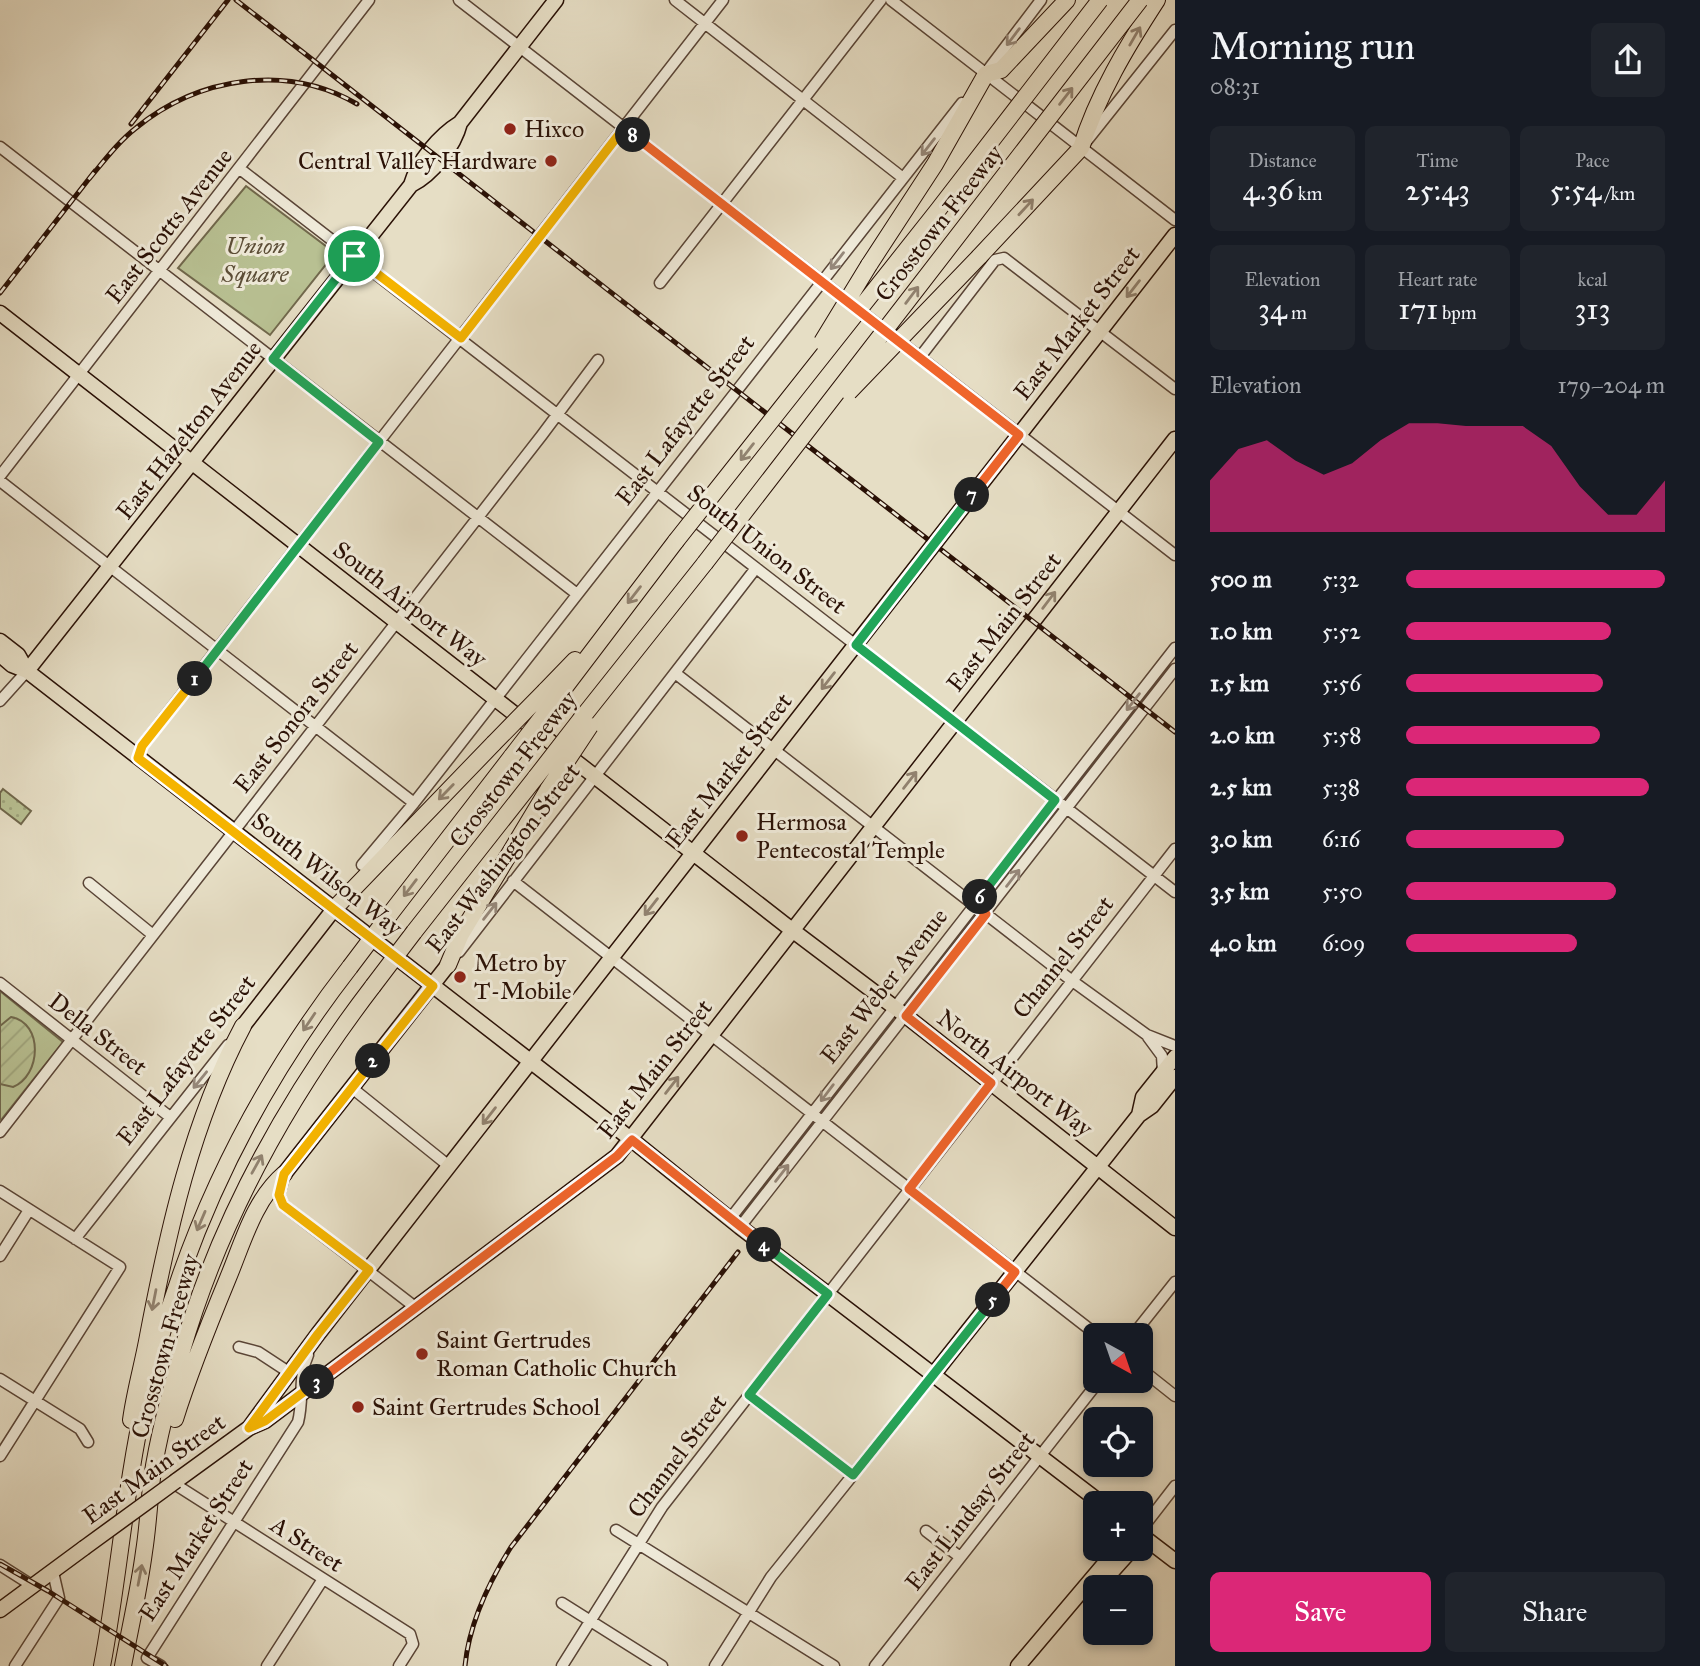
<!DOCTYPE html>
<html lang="en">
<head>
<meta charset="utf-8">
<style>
	body { margin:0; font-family:"IM FELL Great Primer",serif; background:#20242c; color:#f1f3f6; height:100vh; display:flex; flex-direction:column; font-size:26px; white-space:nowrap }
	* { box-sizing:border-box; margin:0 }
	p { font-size:23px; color:#9ea1a6 }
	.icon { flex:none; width:38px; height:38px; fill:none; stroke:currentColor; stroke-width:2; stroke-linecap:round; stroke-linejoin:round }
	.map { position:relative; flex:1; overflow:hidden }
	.panel { display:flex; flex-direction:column; background:#171b24; width:525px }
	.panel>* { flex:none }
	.needle { width:46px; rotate:140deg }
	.buttons { position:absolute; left:1083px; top:1323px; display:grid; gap:14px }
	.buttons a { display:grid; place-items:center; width:70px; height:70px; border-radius:10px; background:#171b24; box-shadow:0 4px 10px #0003; font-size:35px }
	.pin { position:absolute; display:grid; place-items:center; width:60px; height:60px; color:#fff; margin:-30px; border:4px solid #fff; border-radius:50%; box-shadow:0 2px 7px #0007 }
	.km { position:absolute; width:35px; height:35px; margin:-18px; border-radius:50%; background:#222; color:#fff; font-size:19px; line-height:35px; text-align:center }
	.round { display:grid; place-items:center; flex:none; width:74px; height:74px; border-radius:10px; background:#20242c }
	.overview { display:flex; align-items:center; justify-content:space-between; height:119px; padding:0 35px }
	h1 { font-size:38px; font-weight:600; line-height:52px }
	.figures { display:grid; grid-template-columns:repeat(3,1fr); gap:10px; height:119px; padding:7px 35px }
	.figures div { display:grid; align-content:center; border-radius:10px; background:#20242c; text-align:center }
	.figures b { font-size:30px; font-weight:600 }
	.figures small { font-size:19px; font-weight:400 }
	.figures p { font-size:19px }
	.chart { height:196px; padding:14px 35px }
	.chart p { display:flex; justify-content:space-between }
	.chart svg { width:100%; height:126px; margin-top:7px; fill:#db2777; opacity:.7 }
	.button { display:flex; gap:14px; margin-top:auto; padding:14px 35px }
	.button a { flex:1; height:80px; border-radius:10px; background:#db2777; color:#fff; font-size:28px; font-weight:600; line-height:80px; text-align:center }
	.button a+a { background:#20242c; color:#f1f3f6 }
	ul { padding:0 35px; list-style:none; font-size:23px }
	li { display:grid; grid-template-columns:112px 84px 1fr; align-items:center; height:52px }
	li i { height:18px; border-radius:9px; background:#db2777 }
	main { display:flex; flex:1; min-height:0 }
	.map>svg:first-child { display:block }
	.grass { fill:url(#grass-dots); stroke:#71684c; stroke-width:2 }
	.park { fill:#b8c092; stroke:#71684c; stroke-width:2 }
	.garden { fill:url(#garden-furrows); stroke:#71684c; stroke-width:2 }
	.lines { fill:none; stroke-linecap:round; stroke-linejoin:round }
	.minor-casing { stroke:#594436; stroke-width:13 }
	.major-casing { stroke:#2a1106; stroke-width:17 }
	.highway-casing { stroke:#2a1106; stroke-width:18 }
	.minor { stroke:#efead9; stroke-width:10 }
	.major { stroke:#e6dec5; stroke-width:14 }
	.highway { stroke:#e6dec5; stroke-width:16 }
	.rail-casing { stroke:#2a1106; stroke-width:5 }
	.rail { stroke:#efead9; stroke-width:2.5; stroke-dasharray:8; stroke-linecap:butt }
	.major-bridge-casing { stroke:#2a1106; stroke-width:17; stroke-linecap:butt }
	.highway-bridge-casing { stroke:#2a1106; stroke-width:18; stroke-linecap:butt }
	.major-bridge { stroke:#e6dec5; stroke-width:14 }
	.highway-bridge { stroke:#e6dec5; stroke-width:16 }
	.oneway { stroke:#91826f }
	.oneway2 { stroke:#96887a }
	.split-1-casing { stroke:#fff; stroke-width:14 }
	.split-2-casing { stroke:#fff; stroke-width:14 }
	.split-3-casing { stroke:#fff; stroke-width:14 }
	.split-4-casing { stroke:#fff; stroke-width:14 }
	.split-5-casing { stroke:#fff; stroke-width:14 }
	.split-6-casing { stroke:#fff; stroke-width:14 }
	.split-7-casing { stroke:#fff; stroke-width:14 }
	.split-8-casing { stroke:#fff; stroke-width:14 }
	.split-9-casing { stroke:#fff; stroke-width:14 }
	.split-1 { stroke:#22a559; stroke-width:9 }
	.split-2 { stroke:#f5b400; stroke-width:9 }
	.split-3 { stroke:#f5b400; stroke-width:9 }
	.split-4 { stroke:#f0652b; stroke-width:9 }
	.split-5 { stroke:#22a559; stroke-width:9 }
	.split-6 { stroke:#f0652b; stroke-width:9 }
	.split-7 { stroke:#22a559; stroke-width:9 }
	.split-8 { stroke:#f0652b; stroke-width:9 }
	.split-9 { stroke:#f5b400; stroke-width:9 }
	.poi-dot { fill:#8f2418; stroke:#efead9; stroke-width:2.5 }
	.labels { text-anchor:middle; stroke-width:6; stroke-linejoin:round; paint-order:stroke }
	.poi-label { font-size:24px; fill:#2a1106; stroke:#efead9; text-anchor:start }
	.street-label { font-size:24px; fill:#2a1106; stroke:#efead9 }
	.park-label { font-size:24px; font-style:italic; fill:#5c4e37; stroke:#efead9 }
</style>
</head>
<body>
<main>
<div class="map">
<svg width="1175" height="1666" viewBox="0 0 1175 1666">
	<defs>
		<pattern id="grass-dots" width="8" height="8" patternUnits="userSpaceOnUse" patternTransform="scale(1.75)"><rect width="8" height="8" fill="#b8c092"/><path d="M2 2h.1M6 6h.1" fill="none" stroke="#9ea47c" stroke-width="1.8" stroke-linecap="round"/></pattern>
		<pattern id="garden-furrows" width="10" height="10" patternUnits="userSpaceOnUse" patternTransform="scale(1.75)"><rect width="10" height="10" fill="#b8c092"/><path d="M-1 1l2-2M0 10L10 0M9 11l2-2" fill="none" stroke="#9ea47c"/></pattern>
	</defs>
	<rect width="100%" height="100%" fill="#e6dec5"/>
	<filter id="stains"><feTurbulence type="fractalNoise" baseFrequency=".00286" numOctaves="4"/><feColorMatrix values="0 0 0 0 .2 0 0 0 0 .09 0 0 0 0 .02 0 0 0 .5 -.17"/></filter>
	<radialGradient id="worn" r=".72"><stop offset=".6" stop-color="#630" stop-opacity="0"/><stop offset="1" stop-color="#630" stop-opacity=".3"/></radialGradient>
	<path class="grass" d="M3 789 31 811 21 824 0 808V793Z"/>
	<path class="park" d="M246 186 335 253 270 335 178 268Z
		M0 991 63 1042 1 1120 0 1119Z"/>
	<path class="garden" d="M11 1017C44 1023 41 1076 13 1087L0 1084V1026Z"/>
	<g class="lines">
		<defs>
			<path id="minor" d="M459 0 1175 555
				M675 0 903 178
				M891 0 1175 220
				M985 74 1041 0
				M1085 143 1175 30
				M0 147 577 594
				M240 169 1175 892
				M660 283 881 0
				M920 357 995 260 1004 258 1175 389
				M0 476 369 0
				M0 481 414 803
				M675 673 1071 980 1147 1035 1175 1046
				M0 701 27 671
				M138 758 142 746 723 0
				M362 865 414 803 962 103
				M513 881 1097 1335
				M89 883 153 935
				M459 952 756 568
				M0 983 170 1117
				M1148 1037 1162 1056 1163 1072
				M352 1088 449 1166
				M0 1132 542 435 598 360
				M284 1177 279 1195 283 1205 415 1307
				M0 1191 120 1267 0 1456
				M730 1219 1175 648
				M740 1227 1175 669
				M75 1239 228 1045
				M0 1256 29 1210
				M1133 1335 1175 1282
				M239 1347 258 1352 290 1373
				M1141 1369 1175 1396
				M0 1379 80 1429 88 1442
				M749 1395 853 1475
				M173 1483 410 1634 413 1644 399 1666
				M616 1530 834 1666
				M1141 1530 1175 1486
				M926 1531 960 1557
				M0 1565 33 1586
				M562 1603 662 1666
				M15 1666 59 1598 53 1572
				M161 1666 147 1658 298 1422C304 1399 298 1376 308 1355
				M267 1666 323 1579
				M562 1666 662 1507 1175 849
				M715 1666 771 1577 933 1375
				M875 1666 1099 1381"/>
			<path id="major" d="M411 185C433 174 454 146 460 123
				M0 313 792 930 906 1016 1175 1228
				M0 641 18 655 27 671
				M0 655 12 665 27 671 632 1140 740 1227 1101 1503
				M27 671 411 185C418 161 439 136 460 123L556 0
				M243 1026 334 909
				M1139 1115 1143 1097 1175 1057
				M284 1174 448 965
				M933 1375 1139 1115 1152 1106 1175 1077
				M249 1428 318 1334 1175 235
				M176 1481 249 1428 265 1421 617 1156 1175 439
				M1141 1535 1175 1561
				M1098 1587 1132 1549
				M0 1610 84 1548
				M1018 1666 1117 1549"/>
			<path id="highway" d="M979 257 1081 148C1097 96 1127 46 1157 0
				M869 265 935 164 986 74 1001 70 1067 0
				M545 691 575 660
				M556 699 676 541
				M581 719 705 563
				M334 909 494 743
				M390 914 512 756
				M414 932 536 777
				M448 965 461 934 549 788
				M175 1419C190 1371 209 1324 228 1278 243 1242 254 1200 284 1174
				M131 1420C135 1391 143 1364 148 1336 168 1231 192 1122 243 1026
				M102 1666C119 1578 125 1487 145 1399 181 1239 249 1097 350 967
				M123 1666C130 1628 139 1590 144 1552 148 1527 149 1502 152 1478 158 1437 170 1394 181 1354 220 1218 288 1097 373 986"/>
		</defs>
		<use href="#minor" class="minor-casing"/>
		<use href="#major" class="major-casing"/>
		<use href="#highway" class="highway-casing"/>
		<use href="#minor" class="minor"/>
		<use href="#major" class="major"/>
		<use href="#highway" class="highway"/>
		<defs>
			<path id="rail" d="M236 0 1175 732
				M131 124 228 0
				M89 179C104 161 118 142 136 128 198 77 287 63 357 104
				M0 293 95 171
				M0 1564 48 1591 166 1666
				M465 1666C469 1624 489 1582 511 1547L738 1252"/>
		</defs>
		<use href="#rail" class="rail-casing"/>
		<use href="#rail" class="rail"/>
		<defs>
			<path id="major-bridge" d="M84 1548 176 1481"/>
			<path id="highway-bridge" d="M822 342 869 265
				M849 392 979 257
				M676 541 938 210 1100 0
				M705 563 1140 0
				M494 743 545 691
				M512 756 556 699
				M536 777 581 719
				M549 788 590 726
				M350 967 390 914
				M373 986 414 932"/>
		</defs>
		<use href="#major-bridge" class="major-bridge-casing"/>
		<use href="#highway-bridge" class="highway-bridge-casing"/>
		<use href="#major-bridge" class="major-bridge"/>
		<use href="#highway-bridge" class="highway-bridge"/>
	</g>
	<defs><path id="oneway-shaft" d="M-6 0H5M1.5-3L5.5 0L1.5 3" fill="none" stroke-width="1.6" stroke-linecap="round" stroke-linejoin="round" transform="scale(1.75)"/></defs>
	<g class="oneway">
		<use href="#oneway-shaft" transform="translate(1135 36) rotate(-60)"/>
		<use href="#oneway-shaft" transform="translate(1066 96) rotate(-52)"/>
		<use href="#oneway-shaft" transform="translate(1026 207) rotate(-47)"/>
		<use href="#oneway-shaft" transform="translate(1133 289) rotate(128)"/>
		<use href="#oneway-shaft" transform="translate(912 295) rotate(-53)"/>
		<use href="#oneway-shaft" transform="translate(747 452) rotate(128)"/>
		<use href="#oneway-shaft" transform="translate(634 595) rotate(128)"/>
		<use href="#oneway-shaft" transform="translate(1049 600) rotate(-53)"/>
		<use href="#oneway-shaft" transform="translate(828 681) rotate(128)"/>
		<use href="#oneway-shaft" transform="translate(910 780) rotate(-52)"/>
		<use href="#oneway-shaft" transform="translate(446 792) rotate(134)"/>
		<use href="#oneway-shaft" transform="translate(410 888) rotate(127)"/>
		<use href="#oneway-shaft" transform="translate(651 907) rotate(128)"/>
		<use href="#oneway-shaft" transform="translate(309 1022) rotate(124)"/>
		<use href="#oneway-shaft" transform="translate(672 1085) rotate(-52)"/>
		<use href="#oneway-shaft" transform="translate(489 1116) rotate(128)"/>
		<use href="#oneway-shaft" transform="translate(257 1164) rotate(-61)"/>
		<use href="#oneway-shaft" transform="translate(201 1221) rotate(113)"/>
		<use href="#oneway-shaft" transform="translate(154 1300) rotate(101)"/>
		<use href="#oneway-shaft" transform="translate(140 1575) rotate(-79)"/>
	</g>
	<g class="oneway2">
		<use href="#oneway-shaft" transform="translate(1013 37) rotate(127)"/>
		<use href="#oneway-shaft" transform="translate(928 147) rotate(128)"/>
		<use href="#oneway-shaft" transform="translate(837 261) rotate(128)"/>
		<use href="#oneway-shaft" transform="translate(1133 702) rotate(128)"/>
		<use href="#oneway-shaft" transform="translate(1013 878) rotate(-52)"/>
		<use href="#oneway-shaft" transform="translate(490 911) rotate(-52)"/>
		<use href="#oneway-shaft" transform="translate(200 1080) rotate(129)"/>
		<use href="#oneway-shaft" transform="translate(827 1093) rotate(127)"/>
		<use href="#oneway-shaft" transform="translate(782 1173) rotate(-52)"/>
	</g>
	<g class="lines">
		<defs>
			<path id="split-1" d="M195 679 379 442 273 359 354 256"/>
			<path id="split-2" d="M195 679 142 746 138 758 433 986 373 1061"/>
			<path id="split-3" d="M317 1382 265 1421 249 1428 318 1334 369 1270 283 1205 279 1195 284 1174 373 1061"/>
			<path id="split-4" d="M317 1382 617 1156 632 1140 764 1245"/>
			<path id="split-5" d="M764 1245 828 1294 749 1395 853 1475 993 1300"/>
			<path id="split-6" d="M980 897 974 905 986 914 906 1016 991 1083 909 1189 1015 1272 993 1300"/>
			<path id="split-7" d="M972 495 856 645 1055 800 980 897"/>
			<path id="split-8" d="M633 135 1019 435 972 495"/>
			<path id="split-9" d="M354 256 461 338 624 128 633 135"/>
		</defs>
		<use href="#split-1" class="split-1-casing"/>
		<use href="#split-2" class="split-2-casing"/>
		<use href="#split-3" class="split-3-casing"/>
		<use href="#split-4" class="split-4-casing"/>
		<use href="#split-5" class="split-5-casing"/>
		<use href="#split-6" class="split-6-casing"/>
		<use href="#split-7" class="split-7-casing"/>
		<use href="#split-8" class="split-8-casing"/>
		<use href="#split-9" class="split-9-casing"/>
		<use href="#split-1" class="split-1"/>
		<use href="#split-2" class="split-2"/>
		<use href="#split-3" class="split-3"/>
		<use href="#split-4" class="split-4"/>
		<use href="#split-5" class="split-5"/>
		<use href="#split-6" class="split-6"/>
		<use href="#split-7" class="split-7"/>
		<use href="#split-8" class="split-8"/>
		<use href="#split-9" class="split-9"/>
	</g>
	<g class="poi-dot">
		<circle cx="510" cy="129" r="7"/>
		<circle cx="551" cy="161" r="7"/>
		<circle cx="742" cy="836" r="7"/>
		<circle cx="460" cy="977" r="7"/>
		<circle cx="422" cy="1354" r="7"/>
		<circle cx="358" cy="1407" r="7"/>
	</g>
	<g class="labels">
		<g class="poi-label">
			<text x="524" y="137">Hixco</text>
			<text x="537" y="169" text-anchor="end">Central Valley Hardware</text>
			<text x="756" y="830">Hermosa<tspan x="756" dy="28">Pentecostal Temple</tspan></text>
			<text x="474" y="971">Metro by<tspan x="474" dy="28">T-Mobile</tspan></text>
			<text x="436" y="1348">Saint Gertrudes<tspan x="436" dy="28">Roman Catholic Church</tspan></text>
			<text x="372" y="1415">Saint Gertrudes School</text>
		</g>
		<g class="street-label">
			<text transform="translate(939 223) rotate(-52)" y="8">Crosstown Freeway</text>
			<text transform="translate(169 226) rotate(-52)" y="8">East Scotts Avenue</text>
			<text transform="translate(1077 323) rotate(-52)" y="8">East Market Street</text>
			<text transform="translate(685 420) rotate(-52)" y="8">East Lafayette Street</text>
			<text transform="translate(189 430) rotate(-52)" y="8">East Hazelton Avenue</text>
			<text transform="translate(767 549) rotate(38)" y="8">South Union Street</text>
			<text transform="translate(410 604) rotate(38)" y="8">South Airport Way</text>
			<text transform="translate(1004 622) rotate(-52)" y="8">East Main Street</text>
			<text transform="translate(296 717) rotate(-52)" y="8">East Sonora Street</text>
			<text transform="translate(513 769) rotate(-52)" y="8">Crosstown Freeway</text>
			<text transform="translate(729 770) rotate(-52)" y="8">East Market Street</text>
			<text transform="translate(503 858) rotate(-52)" y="8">East Washington Street</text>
			<text transform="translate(327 874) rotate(38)" y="8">South Wilson Way</text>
			<text transform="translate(1063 957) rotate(-52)" y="8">Channel Street</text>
			<text transform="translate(884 986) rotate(-52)" y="8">East Weber Avenue</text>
			<text transform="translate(98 1034) rotate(38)" y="8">Della Street</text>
			<text transform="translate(186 1060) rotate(-52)" y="8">East Lafayette Street</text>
			<text transform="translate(655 1069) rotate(-52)" y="8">East Main Street</text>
			<text transform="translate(1015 1073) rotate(38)" y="8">North Airport Way</text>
			<text transform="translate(165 1346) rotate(-74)" y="8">Crosstown Freeway</text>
			<text transform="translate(677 1456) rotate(-53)" y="8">Channel Street</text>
			<text transform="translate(154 1469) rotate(-36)" y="8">East Main Street</text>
			<text transform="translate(970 1511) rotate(-52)" y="8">East Lindsay Street</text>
			<text transform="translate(196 1540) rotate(-57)" y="8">East Market Street</text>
			<text transform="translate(307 1544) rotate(33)" y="8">A Street</text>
		</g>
		<g class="park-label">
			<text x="255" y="254">Union<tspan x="255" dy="28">Square</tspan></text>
		</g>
	</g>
	<rect width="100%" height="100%" filter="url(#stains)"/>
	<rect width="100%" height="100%" fill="url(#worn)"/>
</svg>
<div class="buttons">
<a><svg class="needle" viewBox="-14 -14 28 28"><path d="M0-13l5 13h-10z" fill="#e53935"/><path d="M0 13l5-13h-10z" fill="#9ea1a6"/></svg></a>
<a><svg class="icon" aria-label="locate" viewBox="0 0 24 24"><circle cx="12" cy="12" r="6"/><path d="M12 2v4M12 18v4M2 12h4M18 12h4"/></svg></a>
<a>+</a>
<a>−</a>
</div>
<div class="pin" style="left:354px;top:256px;background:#1e9e55"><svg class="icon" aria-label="arrive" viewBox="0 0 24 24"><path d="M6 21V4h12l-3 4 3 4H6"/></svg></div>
<b class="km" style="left:195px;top:679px">1</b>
<b class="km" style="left:373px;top:1061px">2</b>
<b class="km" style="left:317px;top:1382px">3</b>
<b class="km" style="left:764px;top:1245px">4</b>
<b class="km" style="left:993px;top:1300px">5</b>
<b class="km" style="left:980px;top:897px">6</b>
<b class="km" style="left:972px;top:495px">7</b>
<b class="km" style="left:633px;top:135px">8</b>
</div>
<section class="panel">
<div class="overview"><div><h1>Morning run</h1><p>08:31</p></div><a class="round"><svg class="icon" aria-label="share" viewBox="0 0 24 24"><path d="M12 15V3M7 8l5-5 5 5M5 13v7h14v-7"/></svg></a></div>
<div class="figures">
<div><p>Distance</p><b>4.36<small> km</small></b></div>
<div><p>Time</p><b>25:43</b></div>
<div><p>Pace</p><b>5:54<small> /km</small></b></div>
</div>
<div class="figures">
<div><p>Elevation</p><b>34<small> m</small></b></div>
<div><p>Heart rate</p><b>171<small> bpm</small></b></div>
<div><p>kcal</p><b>313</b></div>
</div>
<div class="chart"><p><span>Elevation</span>179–204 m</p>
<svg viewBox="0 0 160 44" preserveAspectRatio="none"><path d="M0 44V26L10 15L20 12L30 19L40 24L50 20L60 12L70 6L80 6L90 7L100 7L110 7L120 14L130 28L140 38L150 38L160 26V44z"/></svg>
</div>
<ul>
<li><b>500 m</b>5:32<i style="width:100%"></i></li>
<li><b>1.0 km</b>5:52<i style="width:79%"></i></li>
<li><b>1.5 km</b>5:56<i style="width:76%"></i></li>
<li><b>2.0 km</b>5:58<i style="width:75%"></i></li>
<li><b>2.5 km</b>5:38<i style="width:94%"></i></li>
<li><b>3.0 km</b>6:16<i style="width:61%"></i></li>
<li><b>3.5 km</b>5:50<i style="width:81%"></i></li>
<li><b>4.0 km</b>6:09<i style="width:66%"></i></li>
</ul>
<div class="button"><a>Save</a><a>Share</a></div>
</section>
</main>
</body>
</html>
